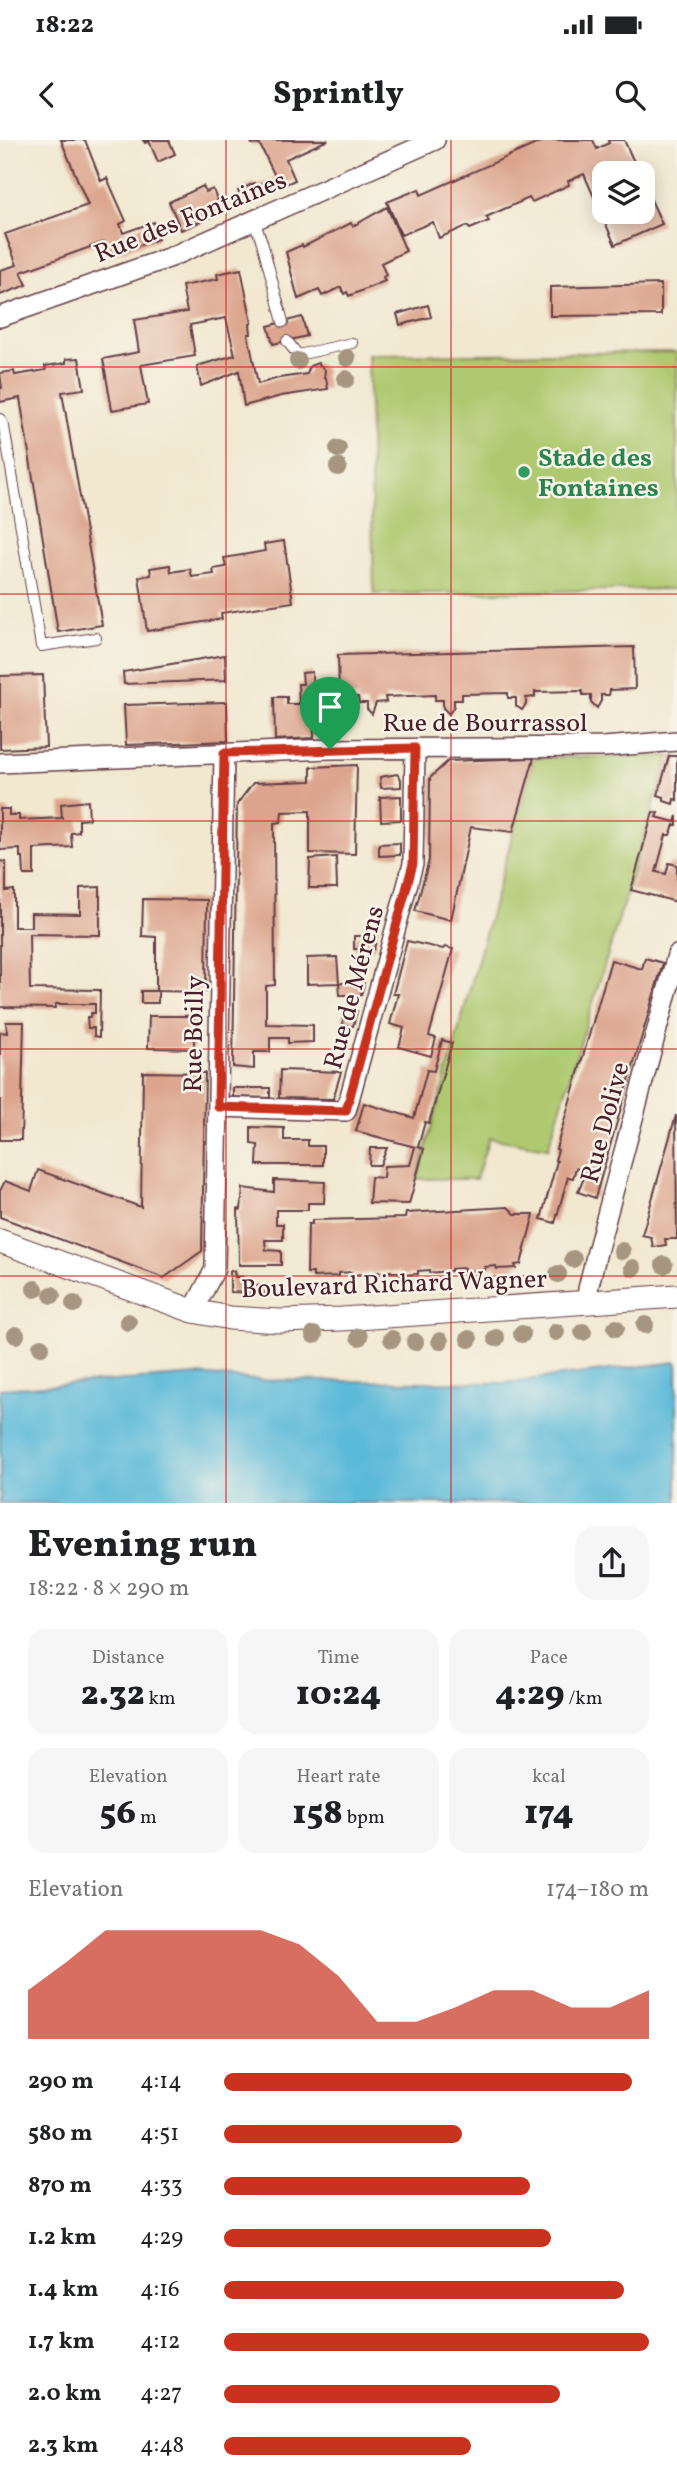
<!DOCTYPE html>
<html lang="en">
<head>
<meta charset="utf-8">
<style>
	body { margin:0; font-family:Vollkorn,serif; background:#f6f6f6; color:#202124; height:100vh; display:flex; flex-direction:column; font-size:26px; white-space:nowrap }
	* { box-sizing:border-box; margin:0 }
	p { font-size:23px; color:#757577 }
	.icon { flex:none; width:38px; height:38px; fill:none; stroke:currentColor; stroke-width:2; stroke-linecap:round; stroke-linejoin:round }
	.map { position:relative; height:1363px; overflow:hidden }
	.details { display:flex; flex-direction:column; background:#fff; flex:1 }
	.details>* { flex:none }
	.buttons { position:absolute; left:592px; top:21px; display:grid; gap:14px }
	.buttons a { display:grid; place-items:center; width:63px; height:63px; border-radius:14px; background:#fff; box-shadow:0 4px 18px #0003; font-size:35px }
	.pin { position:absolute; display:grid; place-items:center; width:60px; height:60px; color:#fff; margin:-72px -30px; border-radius:50% 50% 50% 0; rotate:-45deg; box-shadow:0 0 7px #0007 }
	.pin .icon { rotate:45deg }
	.round { display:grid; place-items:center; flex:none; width:74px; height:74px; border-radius:21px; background:#f6f6f6 }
	.overview { display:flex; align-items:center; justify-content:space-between; height:119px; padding:0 28px }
	h1 { font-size:38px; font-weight:800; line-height:52px }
	.figures { display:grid; grid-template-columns:repeat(3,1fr); gap:10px; height:119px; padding:7px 28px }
	.figures div { display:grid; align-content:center; border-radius:18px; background:#f6f6f6; text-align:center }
	.figures b { font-size:35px; font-weight:800 }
	.figures small { font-size:19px; font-weight:400 }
	.figures p { font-size:19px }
	.chart { height:196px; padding:14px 28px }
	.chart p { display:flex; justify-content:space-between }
	.chart svg { width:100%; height:126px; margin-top:7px; fill:#c8321e; opacity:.7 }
	ul { padding:0 28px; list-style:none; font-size:23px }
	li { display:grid; grid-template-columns:112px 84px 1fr; align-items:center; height:52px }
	li i { height:18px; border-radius:9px; background:#c8321e }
	.status { display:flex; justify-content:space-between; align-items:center; height:49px; padding:0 35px; background:#fff; direction:ltr }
	.status svg { height:19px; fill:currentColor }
	header { display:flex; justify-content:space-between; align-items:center; height:91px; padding:0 28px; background:#fff; font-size:32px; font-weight:800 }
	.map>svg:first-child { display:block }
	.green { fill:#afc96f; stroke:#7c744d; stroke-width:2 }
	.water { fill:#5bbad9; stroke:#526c82; stroke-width:2 }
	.building { fill:#dca48c }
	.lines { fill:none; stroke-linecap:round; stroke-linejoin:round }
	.service-casing { stroke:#633d44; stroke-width:12 }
	.minor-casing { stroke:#633d44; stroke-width:22 }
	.tertiary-casing { stroke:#633d44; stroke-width:25 }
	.service { stroke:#fff; stroke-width:10 }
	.minor { stroke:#fff; stroke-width:19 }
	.tertiary { stroke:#fff; stroke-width:23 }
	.tree { fill:#a69680 }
	.route-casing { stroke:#fff; stroke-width:14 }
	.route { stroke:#c8321e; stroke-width:9 }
	.grid { fill:none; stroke:#d62828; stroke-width:2; stroke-opacity:0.55 }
	.leisure-dot { fill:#2e9e5b; stroke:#f7f3e8; stroke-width:2.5 }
	.labels { text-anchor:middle; stroke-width:5; stroke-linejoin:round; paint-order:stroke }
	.street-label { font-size:26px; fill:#4a1f2b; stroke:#f7f3e8 }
	.leisure-label { font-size:26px; font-weight:bold; fill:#27864d; stroke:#f7f3e8; text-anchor:start }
</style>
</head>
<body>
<div class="status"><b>18:22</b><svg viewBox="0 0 49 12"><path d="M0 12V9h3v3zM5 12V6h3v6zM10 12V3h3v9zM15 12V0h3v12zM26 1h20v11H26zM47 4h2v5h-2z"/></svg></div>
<header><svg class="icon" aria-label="back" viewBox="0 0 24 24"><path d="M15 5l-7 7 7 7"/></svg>Sprintly<svg class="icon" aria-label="search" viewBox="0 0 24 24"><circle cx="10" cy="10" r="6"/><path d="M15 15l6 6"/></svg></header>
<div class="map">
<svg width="677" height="1363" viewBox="0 0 677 1363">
	<rect width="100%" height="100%" fill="#f7f3e8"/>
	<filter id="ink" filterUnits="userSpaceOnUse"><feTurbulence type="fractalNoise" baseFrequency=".0143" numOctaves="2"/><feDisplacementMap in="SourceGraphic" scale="14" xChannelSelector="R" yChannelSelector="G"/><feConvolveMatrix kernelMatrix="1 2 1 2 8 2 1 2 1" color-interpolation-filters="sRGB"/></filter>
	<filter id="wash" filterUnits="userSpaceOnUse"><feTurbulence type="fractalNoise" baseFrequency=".00686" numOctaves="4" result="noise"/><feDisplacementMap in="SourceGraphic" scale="28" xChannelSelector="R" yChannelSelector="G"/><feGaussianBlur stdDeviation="1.57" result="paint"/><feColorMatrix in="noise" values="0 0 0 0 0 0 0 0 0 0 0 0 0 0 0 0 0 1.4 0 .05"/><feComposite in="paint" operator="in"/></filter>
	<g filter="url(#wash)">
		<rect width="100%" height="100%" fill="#f2e8d0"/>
		<path class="green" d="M677 212V449L374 454 368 215Z
			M669 616 548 1008 489 998 476 1039H417L534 618Z"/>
		<path class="water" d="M677 1222V1363H0V1249L197 1235 260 1240 503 1243Z"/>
		<g id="blocks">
			<path class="building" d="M61 0H85L101 41 107 38 126 81 120 84 123 93 154 82 158 99 109 116 104 102 21 132 27 145 0 155V130L17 125 5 94 88 65Z
				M143 0H169L175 14 158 22 149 1 145 3Z
				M250 0H328L286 19 295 40 243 63 238 51 254 43 256 46 276 38 260 5 252 4Z
				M545 0H593L597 9 609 3 608 0H624L639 33H604V72H642V40L662 84 615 105 584 34 568 41 569 45 532 62 529 58 486 77 489 81 470 89 467 86 439 98 433 82 401 95 387 62 419 49 421 55Z
				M203 46 206 52 213 49 217 60 222 58 228 70 181 90 169 62Z
				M387 67 406 111 381 123 386 135 383 137 385 141 349 156 347 152 344 154 341 147 322 156 319 150 298 159 286 112 302 105 303 107 351 83 353 86Z
				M241 129 252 183 250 184 251 194H248L258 244 279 238 307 234 310 226 318 223 325 230 324 238H326L328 249 281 256 244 266 239 231 201 246 197 226 235 215 226 178 190 185 195 216 141 225 148 264 112 270 103 219 139 212 134 180 187 172 182 146 218 139 217 134Z
				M661 144V175L550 176V147Z
				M428 165 431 177 400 185 397 174Z
				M302 177 307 196 273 204 268 186Z
				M79 218 84 249 62 252 102 485 58 492 20 258 0 262V248H2L0 233 14 231 15 235 46 230 45 226 66 223V219Z
				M284 401 293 462 221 473 222 479 147 491 139 437 151 435 150 428 170 425 171 432 190 429 192 437 214 434 213 429 226 427 224 418 265 411 264 404Z
				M634 507 635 549 610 550 609 555H601V561L597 568 591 562V555H583L582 551 535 552V557L526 558V564L522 570 516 566V558H508V553L462 554V560H454V566L449 574 443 568V560H435V555L385 557 386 562 376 563 372 574 367 569V563H359L358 557 339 558 338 515Z
				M225 515 226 540 124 544 123 532Z
				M312 532 314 598 275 600 274 557H287V564H299L298 544H303L302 533Z
				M43 535 46 607 0 609V536Z
				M227 562 228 601 126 605 124 565Z
				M669 616H677V660L674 659 673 664 664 661V657L658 655Z
				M534 618 513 692 471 687 451 780 415 771 429 720 430 638 448 621Z
				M357 625 355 714 310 713V671L282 672 281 682 274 683 275 845 266 846V884L313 885V902L288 903V898H270V912H254V929L233 927 237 664 253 643 311 641V627Z
				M397 634 401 639V647L381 648 380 637Z
				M401 656V680L381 681 380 657Z
				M88 661 89 679 79 680V692L71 693 72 707 34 709V735H24L23 717H20V709L0 710V669H9V675H19V680L62 678 61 664Z
				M653 672 658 673 656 677 675 682 677 676V685H674L670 695H666L656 732 666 734 669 723 677 725V762L631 750Z
				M400 703V715L379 716V704Z
				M336 717 337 748H309L310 719Z
				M0 721 6 722V751L14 750V787H31V773L80 774V748L100 747V795L29 794 30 849 100 850 99 897 94 896V888H88L87 877H90L91 873H95V864H56L55 868 0 867Z
				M143 759 207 760 206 852 156 851V797L142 796Z
				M354 796H377L374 809H354Z
				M407 801 443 809 445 807 453 809 429 896 436 898 431 916 399 907 404 888 390 884 398 854H393Z
				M337 817 339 843H364L361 855H340L339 843 307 844V818Z
				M645 818 663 823 595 1058 578 1052 587 1031 576 1028 573 1038 568 1037 555 1083 541 1079 557 1021 555 1020 558 1010 556 1009 611 820 642 829Z
				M141 851H158V863H141Z
				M344 871H357L353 886H343Z
				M149 876H194V909L148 908Z
				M6 882H24L21 1000H0V892L7 893Z
				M442 900 452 903 429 983 425 982 418 1007 424 1009 409 1064 369 1063 371 1037 383 1038 384 1026 410 1025 415 1007 356 991 364 963 414 978 427 930 434 931Z
				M280 930 341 932 333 959 279 958Z
				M143 932 205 933 202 1111 164 1138 0 1077V1051L5 1041 31 1051 38 1030 141 1067Z
				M233 948H270V958L233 957Z
				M676 975 677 1099H665L666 1105 653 1107 651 1097 642 1095Z
				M251 987 284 988V1000H308V1006H323V1025H257L258 1005 251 1004Z
				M370 1008H387L380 1025H369Z
				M274 1040 325 1042 324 1063H308V1070H276V1084H283V1100H265L266 1110 281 1111V1125H239L238 1069 241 1070 243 1048 274 1052Z
				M508 1067 515 1074H534L521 1124 515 1125 516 1128 497 1129 496 1126 485 1127V1130L464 1131V1128L451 1129V1131L429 1133V1130L418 1131V1134L400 1135V1132H389L390 1131 352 1135V1132L339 1133V1136L313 1137V1133H307L308 1084H312V1080L405 1078 406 1073Z
				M230 1131H234L235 1137H242V1145L262 1146V1148H268V1153L230 1152Z"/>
		</g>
	</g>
	<g filter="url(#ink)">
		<use href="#blocks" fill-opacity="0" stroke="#633d44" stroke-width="2"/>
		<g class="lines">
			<defs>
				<path id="service" d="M254 81 262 102 283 182
					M287 201 298 215 352 203
					M0 279 4 287 41 506 96 498"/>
				<path id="minor" d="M0 177 171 117 435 0
					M0 623 329 609 604 607 677 601
					M218 967 346 971 413 724 415 609
					M587 1163 588 1149 597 1112 677 815
					M193 1171 215 1129 224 613"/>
				<path id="tertiary" d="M0 1101 193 1171 230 1178 280 1181 342 1179 677 1156"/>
			</defs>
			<use href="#service" class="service-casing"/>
			<use href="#minor" class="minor-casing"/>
			<use href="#tertiary" class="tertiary-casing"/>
			<use href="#service" class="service"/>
			<use href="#minor" class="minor"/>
			<use href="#tertiary" class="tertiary"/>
		</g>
		<g class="tree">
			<circle cx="347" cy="218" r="9"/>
			<circle cx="298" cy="221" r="9"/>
			<circle cx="346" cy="239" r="9"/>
			<circle cx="338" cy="309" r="9"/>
			<circle cx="338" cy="327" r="9"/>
			<circle cx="622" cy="1111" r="9"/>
			<circle cx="573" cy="1119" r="9"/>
			<circle cx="664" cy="1125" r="9"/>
			<circle cx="633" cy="1128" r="9"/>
			<circle cx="558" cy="1134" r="9"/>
			<circle cx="35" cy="1149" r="9"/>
			<circle cx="52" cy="1155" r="9"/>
			<circle cx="74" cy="1164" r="9"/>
			<circle cx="128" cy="1182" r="9"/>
			<circle cx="645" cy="1185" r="9"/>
			<circle cx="616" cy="1188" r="9"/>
			<circle cx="556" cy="1192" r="9"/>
			<circle cx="583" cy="1192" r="9"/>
			<circle cx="522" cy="1194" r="9"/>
			<circle cx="16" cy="1195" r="9"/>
			<circle cx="314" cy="1195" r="9"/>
			<circle cx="359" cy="1197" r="9"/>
			<circle cx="496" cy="1198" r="9"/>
			<circle cx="392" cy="1199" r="9"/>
			<circle cx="469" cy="1199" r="9"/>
			<circle cx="440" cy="1201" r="9"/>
			<circle cx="415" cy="1202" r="9"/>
			<circle cx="41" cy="1207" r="9"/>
		</g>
	</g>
	<g class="lines" filter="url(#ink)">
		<defs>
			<path id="route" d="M415 608 413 724 346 971 218 967 224 613Z"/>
		</defs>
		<use href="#route" class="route-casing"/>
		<use href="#route" class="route"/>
	</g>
	<path class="grid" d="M226 0V1363M451 0V1363M0 227H677M0 454H677M0 681H677M0 909H677M0 1136H677"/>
	<circle class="leisure-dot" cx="524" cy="332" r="7"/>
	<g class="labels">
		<g class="street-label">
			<text transform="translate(190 76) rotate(-22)" y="9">Rue des Fontaines</text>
			<text x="485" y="591">Rue de Bourrassol</text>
			<text transform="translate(353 847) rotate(-75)" y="9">Rue de Mérens</text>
			<text transform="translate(193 894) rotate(-89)" y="9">Rue Boilly</text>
			<text transform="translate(604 982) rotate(-75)" y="9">Rue Dolive</text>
			<text transform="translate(394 1143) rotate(-2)" y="9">Boulevard Richard Wagner</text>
		</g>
		<g class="leisure-label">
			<text x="538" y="326">Stade des<tspan x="538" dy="30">Fontaines</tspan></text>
		</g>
	</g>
</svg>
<div class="buttons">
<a><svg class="icon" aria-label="layers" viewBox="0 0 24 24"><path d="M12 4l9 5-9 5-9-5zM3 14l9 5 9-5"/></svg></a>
</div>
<div class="pin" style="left:330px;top:609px;background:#1e9e55"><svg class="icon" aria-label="arrive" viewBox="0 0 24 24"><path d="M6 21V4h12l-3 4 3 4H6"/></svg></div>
</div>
<section class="details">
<div class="overview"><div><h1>Evening run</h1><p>18:22 · 8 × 290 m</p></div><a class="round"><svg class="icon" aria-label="share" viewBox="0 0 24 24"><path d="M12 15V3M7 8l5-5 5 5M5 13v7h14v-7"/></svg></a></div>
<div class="figures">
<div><p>Distance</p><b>2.32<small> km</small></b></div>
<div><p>Time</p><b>10:24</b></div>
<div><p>Pace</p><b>4:29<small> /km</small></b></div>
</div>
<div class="figures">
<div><p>Elevation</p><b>56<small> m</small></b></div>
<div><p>Heart rate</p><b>158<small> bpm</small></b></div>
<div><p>kcal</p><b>174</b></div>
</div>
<div class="chart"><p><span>Elevation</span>174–180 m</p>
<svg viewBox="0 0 160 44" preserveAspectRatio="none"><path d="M0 44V27L10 17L20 6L30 6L40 6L50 6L60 6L70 11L80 22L90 38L100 38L110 33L120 27L130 27L140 33L150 33L160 27V44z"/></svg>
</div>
<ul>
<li><b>290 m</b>4:14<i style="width:96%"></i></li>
<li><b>580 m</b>4:51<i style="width:56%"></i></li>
<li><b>870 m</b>4:33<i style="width:72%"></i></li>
<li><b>1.2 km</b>4:29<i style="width:77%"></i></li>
<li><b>1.4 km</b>4:16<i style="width:94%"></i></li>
<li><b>1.7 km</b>4:12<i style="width:100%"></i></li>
<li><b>2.0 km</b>4:27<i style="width:79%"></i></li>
<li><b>2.3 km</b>4:48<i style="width:58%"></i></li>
</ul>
</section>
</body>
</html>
